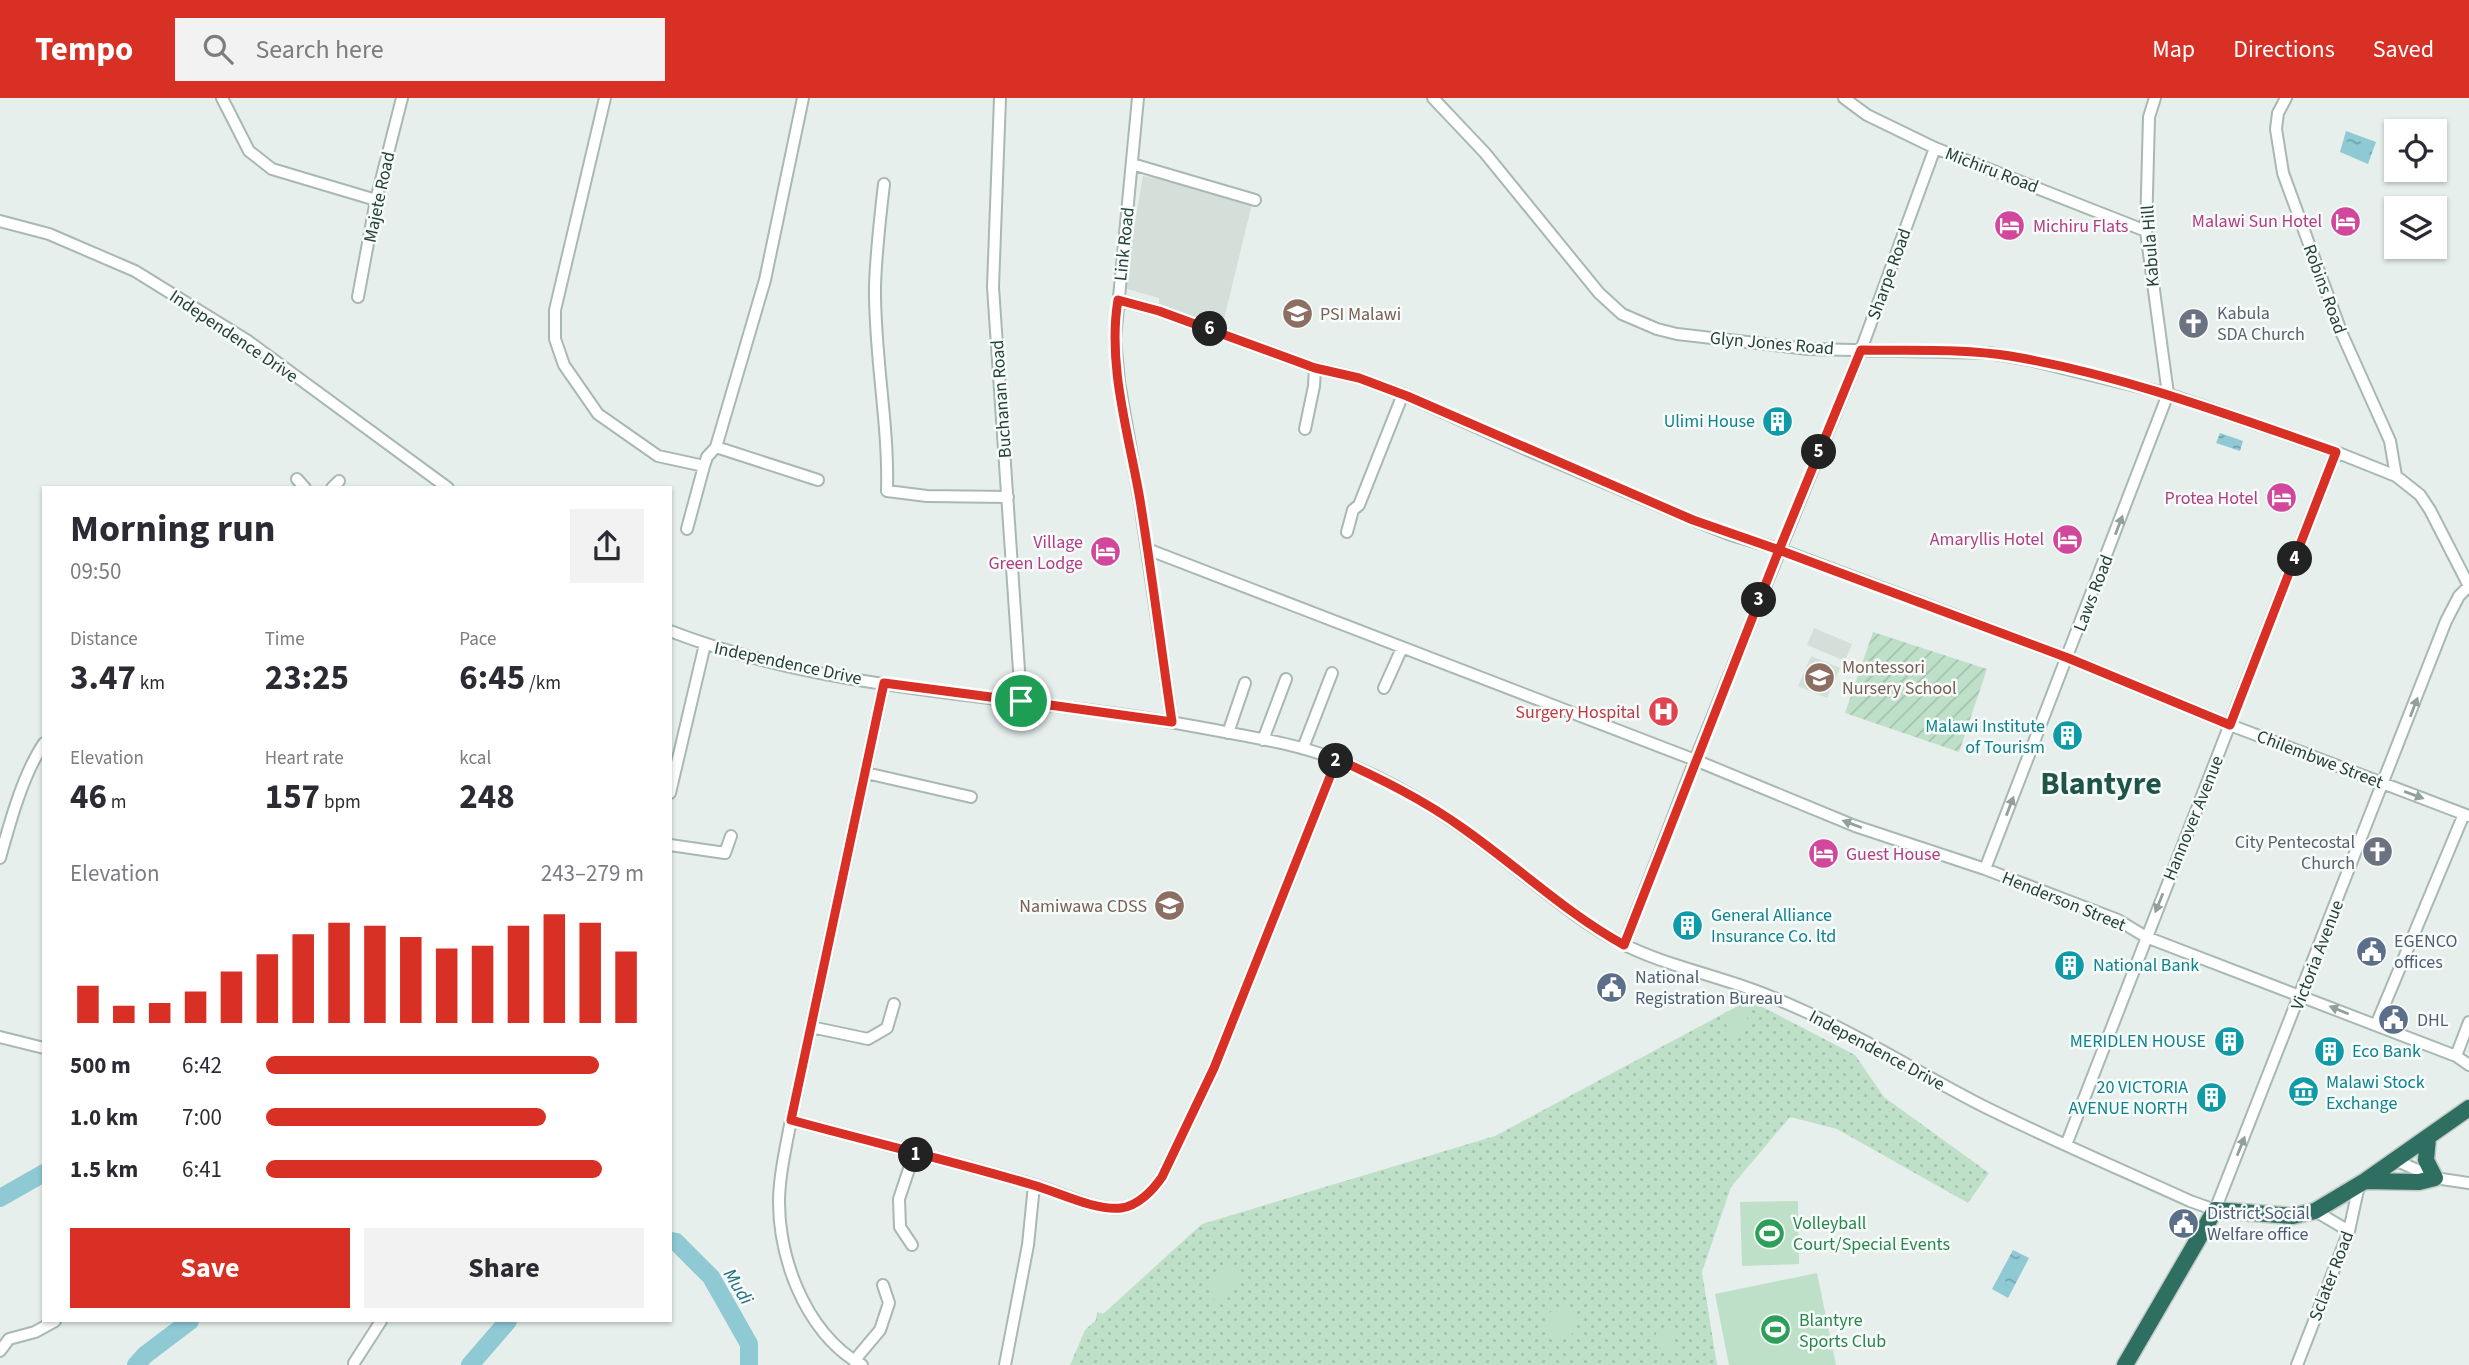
<!DOCTYPE html>
<html lang="en">
<head>
<meta charset="utf-8">
<style>
	body { margin:0; font-family:"Source Sans 3",sans-serif; background:#f2f2f3; color:#2b2b33; height:100vh; display:flex; flex-direction:column; font-size:26px; white-space:nowrap }
	* { box-sizing:border-box; margin:0 }
	p { font-size:23px; color:#7c7c81 }
	.icon { flex:none; width:38px; height:38px; fill:none; stroke:currentColor; stroke-width:2; stroke-linecap:round; stroke-linejoin:round }
	.map { position:relative; flex:1; overflow:hidden }
	.sheet { position:absolute; left:42px; top:388px; width:630px; height:836px; display:flex; flex-direction:column; background:#fff; border-radius:0px; box-shadow:0 2px 5px #0004 }
	.sheet>* { flex:none }
	.buttons { position:absolute; left:2384px; top:21px; display:grid; gap:14px }
	.buttons a { display:grid; place-items:center; width:63px; height:63px; border-radius:0px; background:#fff; box-shadow:0 2px 5px #0004; font-size:35px }
	.pin { position:absolute; display:grid; place-items:center; width:60px; height:60px; color:#fff; margin:-30px; border:4px solid #fff; border-radius:50%; box-shadow:0 2px 7px #0007 }
	.km { position:absolute; width:35px; height:35px; margin:-18px; border-radius:50%; background:#222; color:#fff; font-size:19px; line-height:35px; text-align:center }
	.round { display:grid; place-items:center; flex:none; width:74px; height:74px; border-radius:0px; background:#f2f2f3 }
	.head { display:flex; align-items:center; justify-content:space-between; height:119px; padding:0 28px }
	h1 { font-size:38px; font-weight:700; line-height:52px }
	.figures { display:grid; grid-template-columns:repeat(3,1fr); gap:10px; height:119px; padding:7px 28px }
	.figures div { display:grid; align-content:center }
	.figures b { font-size:35px; font-weight:700 }
	.figures small { font-size:19px; font-weight:400 }
	.figures p { font-size:19px }
	.chart { height:196px; padding:14px 28px }
	.chart p { display:flex; justify-content:space-between }
	.chart svg { width:100%; height:126px; margin-top:7px; stroke:#d93025; stroke-width:6 }
	.cta { display:flex; gap:14px; margin-top:auto; padding:14px 28px }
	.cta a { flex:1; height:80px; border-radius:0px; background:#d93025; color:#fff; font-size:28px; font-weight:700; line-height:80px; text-align:center }
	.cta a+a { background:#f2f2f3; color:#2b2b33 }
	ul { padding:0 28px; list-style:none; font-size:23px }
	li { display:grid; grid-template-columns:112px 84px 1fr; align-items:center; height:52px }
	li i { height:18px; border-radius:9px; background:#d93025 }
	header { display:flex; align-items:center; gap:42px; box-sizing:border-box; height:98px; padding:0 35px; background:#d93025; color:#fff }
	header strong { font-size:33px }
	nav { display:flex; gap:38px; margin-inline-start:auto; font-size:24px }
	.search { width:490px; height:63px; background:#f2f2f3; display:flex; align-items:center; gap:18px; box-sizing:border-box; padding:0 24px; border-radius:0px; color:#7c7c81; font-size:26px }
	.map>svg:first-child { display:block }
	.built { fill:#d4dfda }
	.grass { fill:url(#grass-dots) }
	.park { fill:#bfe0c8 }
	.garden { fill:url(#garden-furrows) }
	.water { fill:url(#water-ripples) }
	.lines { fill:none; stroke-linecap:round; stroke-linejoin:round }
	.river { stroke:#8ec9d4; stroke-width:18 }
	.minor-casing { stroke:#a8b8b2; stroke-width:14 }
	.highway-casing { stroke:#c2cac8; stroke-width:19 }
	.minor { stroke:#fff; stroke-width:10 }
	.highway { stroke:#2f6f62; stroke-width:16 }
	.oneway { fill:#92a09c }
	.route-casing { stroke:#fff; stroke-width:14 }
	.route { stroke:#d93025; stroke-width:9 }
	.labels { text-anchor:middle; stroke-width:5; stroke-linejoin:round; paint-order:stroke }
	.street-label { font-size:18px; fill:#24423a; stroke:#f7fbf9 }
	.hotel-label { font-size:18px; fill:#b23c85; stroke:#f7fbf9; text-anchor:end }
	.worship-label { font-size:18px; fill:#5b616d; stroke:#f7fbf9; text-anchor:start }
	.education-label { font-size:18px; fill:#785e54; stroke:#f7fbf9; text-anchor:start }
	.culture-label { font-size:18px; fill:#0d838f; stroke:#f7fbf9; text-anchor:end }
	.health-label { font-size:18px; fill:#be3a42; stroke:#f7fbf9; text-anchor:end }
	.service-label { font-size:18px; fill:#4e5e75; stroke:#f7fbf9; text-anchor:start }
	.leisure-label { font-size:18px; fill:#27864d; stroke:#f7fbf9; text-anchor:start }
	.water-label { font-size:19px; font-style:italic; fill:#1c6f80; stroke:#f7fbf9 }
	.town-label { font-size:32px; font-weight:bold; fill:#1f5548; stroke:#f7fbf9 }
</style>
</head>
<body>
<header>
<strong>Tempo</strong>
<div class="search"><svg class="icon" aria-label="search" viewBox="0 0 24 24"><circle cx="10" cy="10" r="6"/><path d="M15 15l6 6"/></svg>Search here</div>
<nav><a>Map</a><a>Directions</a><a>Saved</a></nav>
</header>
<div class="map">
<svg width="2469" height="1267" viewBox="0 0 2469 1267">
	<defs>
		<pattern id="grass-dots" width="8" height="8" patternUnits="userSpaceOnUse" patternTransform="scale(1.75)"><rect width="8" height="8" fill="#bfe0c8"/><path d="M2 2h.1M6 6h.1" fill="none" stroke="#a4c1ad" stroke-width="1.8" stroke-linecap="round"/></pattern>
		<pattern id="garden-furrows" width="10" height="10" patternUnits="userSpaceOnUse" patternTransform="scale(1.75)"><rect width="10" height="10" fill="#bfe0c8"/><path d="M-1 1l2-2M0 10L10 0M9 11l2-2" fill="none" stroke="#a4c1ad"/></pattern>
		<pattern id="water-ripples" width="26" height="14" patternUnits="userSpaceOnUse" patternTransform="scale(1.75)"><rect width="26" height="14" fill="#8ec9d4"/><path d="M2 4q2-2 4 0t4 0M15 11q2-2 4 0t4 0" fill="none" stroke="#74a5ad"/></pattern>
	</defs>
	<rect width="100%" height="100%" fill="#e6efeb"/>
	<path class="built" d="M1143 78 1200 89 1252 106 1223 225 1159 212V200L1124 190Z
		M1814 530 1852 546 1845 563 1807 547Z
		M1811 558 1840 570 1827 600 1798 588Z"/>
	<path class="grass" d="M1749 902 1855 957 1884 999 1989 1075 1968 1105 1837 1031 1790 1019 1731 1089 1702 1174 1717 1267H1070L1085 1232 1096 1222 1097 1214 1103 1216 1202 1126 1495 1038Z"/>
	<path class="park" d="M1740 909C1751 919 1751 934 1737 941L1732 940C1723 928 1723 912 1740 909Z
		M1798 1103 1799 1166 1742 1168 1740 1104Z
		M1234 1167 1241 1179 1223 1207 1215 1204 1207 1187 1222 1170Z
		M1817 1175 1836 1267H1729L1715 1196Z
		M1563 1209C1577 1214 1574 1224 1572 1236L1562 1243C1548 1239 1546 1228 1548 1215Z
		M1662 1230 1669 1232 1675 1239 1674 1248 1668 1253 1659 1249 1656 1242V1235Z"/>
	<path class="garden" d="M1873 534 1987 571 1959 654 1845 615Z"/>
	<path class="water" d="M2346 33 2376 44 2368 66 2340 54Z
		M2220 335 2243 343 2240 353 2216 345Z
		M2013 1152 2029 1160 2008 1200 1992 1191Z"/>
	<g class="lines">
		<path class="river" d="M0 1100 44 1075
			M670 1143 676 1144 711 1179 749 1246V1267
			M136 1267 145 1257 190 1223
			M470 1267 508 1223"/>
		<defs>
			<path id="minor" d="M222 0 249 53 272 71 376 102
				M605 0 555 212V241L564 267 598 316 658 358 704 368 707 359 716 349 765 182 803 0
				M1000 0 993 189 1021 602
				M1138 0 1115 241 1119 284 1140 404 1172 624
				M1433 0 1485 55 1599 195 1622 216 1657 231 1677 236 1808 251 1989 255 2030 262 2168 296 2336 354 2396 378 2420 397 2430 412 2469 488
				M1844 0 1867 17 1935 50 2146 133
				M2286 0 2278 15 2276 31 2283 75 2342 236 2390 343 2396 378
				M1132 66 1255 102
				M884 86C880 120 876 154 875 188 874 257 889 325 887 393L927 398 1008 399
				M0 123 49 136 135 173 248 243 448 390
				M358 199 376 102 402 0
				M1118 202 1159 213 1315 270 1359 280 1407 298 1530 353 1693 422 1731 437 1779 451 2068 560 2230 627 2469 718
				M1305 331 1314 288 1315 270
				M716 349 818 382
				M297 381 305 390
				M332 390 339 383
				M687 431 704 368
				M1347 434 1353 412 1359 407 1403 296
				M1147 451 1695 662 1855 728 1985 771 2118 822 2146 839 2456 958 2469 967
				M670 533C838 598 1023 596 1198 629 1244 638 1291 644 1335 661 1400 685 1457 724 1511 767 1546 794 1579 823 1619 844 1653 862 1690 871 1727 883 1753 891 1780 902 1804 913 1867 941 1925 979 1987 1010 2054 1043 2122 1072 2190 1103L2215 1112 2446 523 2459 498 2469 488
				M1384 590 1402 550
				M1228 635 1245 585
				M1263 642 1286 581
				M1303 650 1332 575
				M866 675 971 699
				M670 695 705 546
				M670 747 725 755 731 738
				M0 760C10 724 23 676 44 645
				M1985 771 2168 296 2146 133 2149 19 2155 0
				M1624 847 1695 662 1861 252 1935 50
				M2376 927 2464 716
				M811 929 868 941 887 930 894 906
				M0 939 44 950
				M2456 958 2469 924
				M791 1022C871 1044 953 1063 1034 1087 1059 1094 1095 1113 1121 1110 1138 1108 1153 1092 1162 1079L1214 970 1337 661
				M2066 1047 2336 354
				M2395 1062 2435 1080 2469 1085
				M2315 1113 2349 1133
				M912 1147 900 1129 899 1101 914 1056
				M0 1253 9 1241 35 1234 55 1223
				M854 1263 880 1232 889 1205 883 1187
				M354 1265 381 1223
				M862 1267C804 1236 773 1150 780 1086 782 1065 787 1043 791 1022L884 585
				M1005 1267 1028 1147 1034 1087
				M2297 1267 2349 1133 2359 1087"/>
			<path id="highway" d="M2365 1083 2419 1084 2435 1080 2426 1062 2428 1040
				M2125 1267 2215 1112 2293 1118 2315 1113 2365 1083 2469 1010"/>
		</defs>
		<use href="#minor" class="minor-casing"/>
		<use href="#highway" class="highway-casing"/>
		<use href="#minor" class="minor"/>
		<use href="#highway" class="highway"/>
	</g>
	<defs><path id="oneway-solid" d="M-6-.8H1V-3.2L6.5 0L1 3.2V.8H-6Z" transform="scale(1.75)"/></defs>
	<g class="oneway">
		<use href="#oneway-solid" transform="translate(2119 427) rotate(-69)"/>
		<use href="#oneway-solid" transform="translate(2414 609) rotate(-69)"/>
		<use href="#oneway-solid" transform="translate(2414 697) rotate(20)"/>
		<use href="#oneway-solid" transform="translate(2010 708) rotate(-69)"/>
		<use href="#oneway-solid" transform="translate(1852 726) rotate(-159)"/>
		<use href="#oneway-solid" transform="translate(2159 805) rotate(112)"/>
		<use href="#oneway-solid" transform="translate(2339 912) rotate(-158)"/>
		<use href="#oneway-solid" transform="translate(2241 1048) rotate(-68)"/>
	</g>
	<g class="lines">
		<defs>
			<path id="route" d="M1021 603 884 585 791 1022C871 1044 953 1063 1033 1087 1058 1094 1095 1113 1121 1110 1138 1108 1153 1092 1162 1079L1214 970 1337 661C1381 681 1424 702 1464 731 1518 769 1566 815 1624 847L1779 452 2068 560 2230 627 2336 354C2229 317 2122 277 2010 258 1961 250 1910 253 1861 252L1779 452 1693 422 1407 298 1359 280 1315 270 1159 213 1118 202C1107 267 1129 337 1140 402 1152 476 1161 550 1172 624L1021 603"/>
		</defs>
		<use href="#route" class="route-casing"/>
		<use href="#route" class="route"/>
	</g>
	<defs>
		<symbol id="hotel-disc" viewBox="-11 -11 22 22"><circle r="9.5" fill="#d1479c" stroke="#f7fbf9"/><path d="M-6-4.5h1.5V1H6V5H4.5V3h-9V5H-6ZM-4 0a1.8 1.8 0 1 1 3.6 0ZM.5 0V-2.5h3Q6-2.5 6 0Z" fill="#fff"/></symbol>
		<symbol id="school-disc" viewBox="-11 -11 22 22"><circle r="9.5" fill="#8d6e63" stroke="#f7fbf9"/><path d="M0-5L7-2L0 1L-7-2ZM-4 1L0 2.5L4 1V4Q0 6-4 4Z" fill="#fff"/></symbol>
		<symbol id="church-disc" viewBox="-11 -11 22 22"><circle r="9.5" fill="#6b7280" stroke="#f7fbf9"/><path d="M-1.2-6h2.4v3.5h3.3v2.4h-3.3V6h-2.4V-.1h-3.3v-2.4h3.3Z" fill="#fff"/></symbol>
		<symbol id="building-disc" viewBox="-11 -11 22 22"><circle r="9.5" fill="#0f9aa8" stroke="#f7fbf9"/><path d="M-4-6H4V6H1V3H-1V6H-4ZM-2.5-4.3h1.7v1.8h-1.7ZM.8-4.3h1.7v1.8H.8ZM-2.5-1h1.7V.8h-1.7ZM.8-1h1.7V.8H.8Z" fill="#fff"/></symbol>
		<symbol id="hospital-disc" viewBox="-11 -11 22 22"><circle r="9.5" fill="#e0444e" stroke="#f7fbf9"/><path d="M-5-5h3v3.5h4V-5h3V5h-3V1.5h-4V5h-3Z" fill="#fff"/></symbol>
		<symbol id="civic-disc" viewBox="-11 -11 22 22"><circle r="9.5" fill="#5c6f8a" stroke="#f7fbf9"/><path d="M-.6-6.5H3V-4.5H.6V-3L4-1V1h2V6H-6V1h2V-1L-.6-3ZM-1.2 2.5V6h2.4V2.5Z" fill="#fff"/></symbol>
		<symbol id="museum-disc" viewBox="-11 -11 22 22"><circle r="9.5" fill="#0f9aa8" stroke="#f7fbf9"/><path d="M0-6L6-3V-2H-6V-3ZM-5-1h2V3h-2ZM-1-1h2V3h-2ZM3-1h2V3H3ZM-6 4H6V6H-6Z" fill="#fff"/></symbol>
		<symbol id="stadium-disc" viewBox="-11 -11 22 22"><circle r="9.5" fill="#2e9e5b" stroke="#f7fbf9"/><path d="M0-5a6.5 5 0 1 0 0 10a6.5 5 0 1 0 0-10ZM-3.5-1.8h7v3.6h-7Z" fill="#fff"/></symbol>
	</defs>
	<g fill-rule="evenodd">
		<use href="#hotel-disc" x="2328" y="106" width="35" height="35"/>
		<use href="#hotel-disc" x="1992" y="110" width="35" height="35"/>
		<use href="#school-disc" x="1280" y="198" width="35" height="35"/>
		<use href="#church-disc" x="2176" y="208" width="35" height="35"/>
		<use href="#building-disc" x="1760" y="306" width="35" height="35"/>
		<use href="#hotel-disc" x="2264" y="382" width="35" height="35"/>
		<use href="#hotel-disc" x="2050" y="424" width="35" height="35"/>
		<use href="#hotel-disc" x="1088" y="436" width="35" height="35"/>
		<use href="#school-disc" x="1802" y="562" width="35" height="35"/>
		<use href="#hospital-disc" x="1646" y="596" width="35" height="35"/>
		<use href="#building-disc" x="2050" y="620" width="35" height="35"/>
		<use href="#church-disc" x="2360" y="736" width="35" height="35"/>
		<use href="#hotel-disc" x="1806" y="738" width="35" height="35"/>
		<use href="#school-disc" x="1152" y="790" width="35" height="35"/>
		<use href="#building-disc" x="1670" y="810" width="35" height="35"/>
		<use href="#civic-disc" x="2354" y="836" width="35" height="35"/>
		<use href="#building-disc" x="2052" y="850" width="35" height="35"/>
		<use href="#civic-disc" x="1594" y="872" width="35" height="35"/>
		<use href="#civic-disc" x="2376" y="904" width="35" height="35"/>
		<use href="#building-disc" x="2212" y="926" width="35" height="35"/>
		<use href="#building-disc" x="2312" y="936" width="35" height="35"/>
		<use href="#museum-disc" x="2286" y="976" width="35" height="35"/>
		<use href="#building-disc" x="2194" y="982" width="35" height="35"/>
		<use href="#civic-disc" x="2166" y="1108" width="35" height="35"/>
		<use href="#stadium-disc" x="1752" y="1118" width="35" height="35"/>
		<use href="#stadium-disc" x="1758" y="1214" width="35" height="35"/>
	</g>
	<g class="labels">
		<g class="street-label">
			<text transform="translate(1992 72) rotate(21)" y="6">Michiru Road</text>
			<text transform="translate(379 99) rotate(-78)" y="6">Majete Road</text>
			<text transform="translate(1124 146) rotate(-84)" y="6">Link Road</text>
			<text transform="translate(2150 148) rotate(-94)" y="6">Kabula Hill</text>
			<text transform="translate(1889 176) rotate(-70)" y="6">Sharpe Road</text>
			<text transform="translate(2325 191) rotate(70)" y="6">Robins Road</text>
			<text transform="translate(234 238) rotate(34)" y="6">Independence Drive</text>
			<text transform="translate(1772 245) rotate(5)" y="6">Glyn Jones Road</text>
			<text transform="translate(1001 301) rotate(-94)" y="6">Buchanan Road</text>
			<text transform="translate(2093 495) rotate(-69)" y="6">Laws Road</text>
			<text transform="translate(788 565) rotate(12)" y="6">Independence Drive</text>
			<text transform="translate(2320 661) rotate(21)" y="6">Chilembwe Street</text>
			<text transform="translate(2193 720) rotate(-68)" y="6">Hannover Avenue</text>
			<text transform="translate(2064 803) rotate(22)" y="6">Henderson Street</text>
			<text transform="translate(2317 857) rotate(-69)" y="6">Victoria Avenue</text>
			<text transform="translate(1877 952) rotate(28)" y="6">Independence Drive</text>
			<text transform="translate(2331 1178) rotate(-69)" y="6">Sclater Road</text>
		</g>
		<g class="hotel-label">
			<text x="2322" y="129">Malawi Sun Hotel</text>
			<text x="2033" y="134" text-anchor="start">Michiru Flats</text>
			<text x="2258" y="406">Protea Hotel</text>
			<text x="2044" y="447">Amaryllis Hotel</text>
			<text x="1083" y="450">Village<tspan x="1083" dy="21">Green Lodge</tspan></text>
			<text x="1846" y="762" text-anchor="start">Guest House</text>
		</g>
		<g class="worship-label">
			<text x="2217" y="221">Kabula<tspan x="2217" dy="21">SDA Church</tspan></text>
			<text x="2355" y="750" text-anchor="end">City Pentecostal<tspan x="2355" dy="21">Church</tspan></text>
		</g>
		<g class="education-label">
			<text x="1320" y="222">PSI Malawi</text>
			<text x="1842" y="575">Montessori<tspan x="1842" dy="21">Nursery School</tspan></text>
			<text x="1147" y="814" text-anchor="end">Namiwawa CDSS</text>
		</g>
		<g class="culture-label">
			<text x="1755" y="329">Ulimi House</text>
			<text x="2045" y="634">Malawi Institute<tspan x="2045" dy="21">of Tourism</tspan></text>
			<text x="1711" y="823" text-anchor="start">General Alliance<tspan x="1711" dy="21">Insurance Co. ltd</tspan></text>
			<text x="2093" y="873" text-anchor="start">National Bank</text>
			<text x="2206" y="949">MERIDLEN HOUSE</text>
			<text x="2352" y="959" text-anchor="start">Eco Bank</text>
			<text x="2326" y="990" text-anchor="start">Malawi Stock<tspan x="2326" dy="21">Exchange</tspan></text>
			<text x="2188" y="995">20 VICTORIA<tspan x="2188" dy="21">AVENUE NORTH</tspan></text>
		</g>
		<g class="health-label">
			<text x="1640" y="620">Surgery Hospital</text>
		</g>
		<g class="service-label">
			<text x="2394" y="849">EGENCO<tspan x="2394" dy="21">offices</tspan></text>
			<text x="1635" y="885">National<tspan x="1635" dy="21">Registration Bureau</tspan></text>
			<text x="2417" y="928">DHL</text>
			<text x="2207" y="1121">District Social<tspan x="2207" dy="21">Welfare office</tspan></text>
		</g>
		<g class="leisure-label">
			<text x="1793" y="1131">Volleyball<tspan x="1793" dy="21">Court/Special Events</tspan></text>
			<text x="1799" y="1228">Blantyre<tspan x="1799" dy="21">Sports Club</tspan></text>
		</g>
		<g class="water-label">
			<text transform="translate(739 1188) rotate(58)" y="7">Mudi</text>
		</g>
		<g class="town-label">
			<text x="2101" y="696">Blantyre</text>
		</g>
	</g>
</svg>
<div class="buttons">
<a><svg class="icon" aria-label="locate" viewBox="0 0 24 24"><circle cx="12" cy="12" r="6"/><path d="M12 2v4M12 18v4M2 12h4M18 12h4"/></svg></a>
<a><svg class="icon" aria-label="layers" viewBox="0 0 24 24"><path d="M12 4l9 5-9 5-9-5zM3 14l9 5 9-5"/></svg></a>
</div>
<div class="pin" style="left:1021px;top:603px;background:#1e9e55"><svg class="icon" aria-label="arrive" viewBox="0 0 24 24"><path d="M6 21V4h12l-3 4 3 4H6"/></svg></div>
<b class="km" style="left:916px;top:1057px">1</b>
<b class="km" style="left:1336px;top:663px">2</b>
<b class="km" style="left:1759px;top:502px">3</b>
<b class="km" style="left:2295px;top:461px">4</b>
<b class="km" style="left:1819px;top:354px">5</b>
<b class="km" style="left:1210px;top:231px">6</b>
<section class="sheet">
<div class="head"><div><h1>Morning run</h1><p>09:50</p></div><a class="round"><svg class="icon" aria-label="share" viewBox="0 0 24 24"><path d="M12 15V3M7 8l5-5 5 5M5 13v7h14v-7"/></svg></a></div>
<div class="figures">
<div><p>Distance</p><b>3.47<small> km</small></b></div>
<div><p>Time</p><b>23:25</b></div>
<div><p>Pace</p><b>6:45<small> /km</small></b></div>
</div>
<div class="figures">
<div><p>Elevation</p><b>46<small> m</small></b></div>
<div><p>Heart rate</p><b>157<small> bpm</small></b></div>
<div><p>kcal</p><b>248</b></div>
</div>
<div class="chart"><p><span>Elevation</span>243–279 m</p>
<svg viewBox="0 0 160 44" preserveAspectRatio="none"><path d="M5 44V31M15 44V38M25 44V37M35 44V33M45 44V26M55 44V20M65 44V13M75 44V9M85 44V10M95 44V14M105 44V18M115 44V17M125 44V10M135 44V6M145 44V9M155 44V19"/></svg>
</div>
<ul>
<li><b>500 m</b>6:42<i style="width:88%"></i></li>
<li><b>1.0 km</b>7:00<i style="width:74%"></i></li>
<li><b>1.5 km</b>6:41<i style="width:89%"></i></li>
</ul>
<div class="cta"><a>Save</a><a>Share</a></div>
</section>
</div>
</body>
</html>
